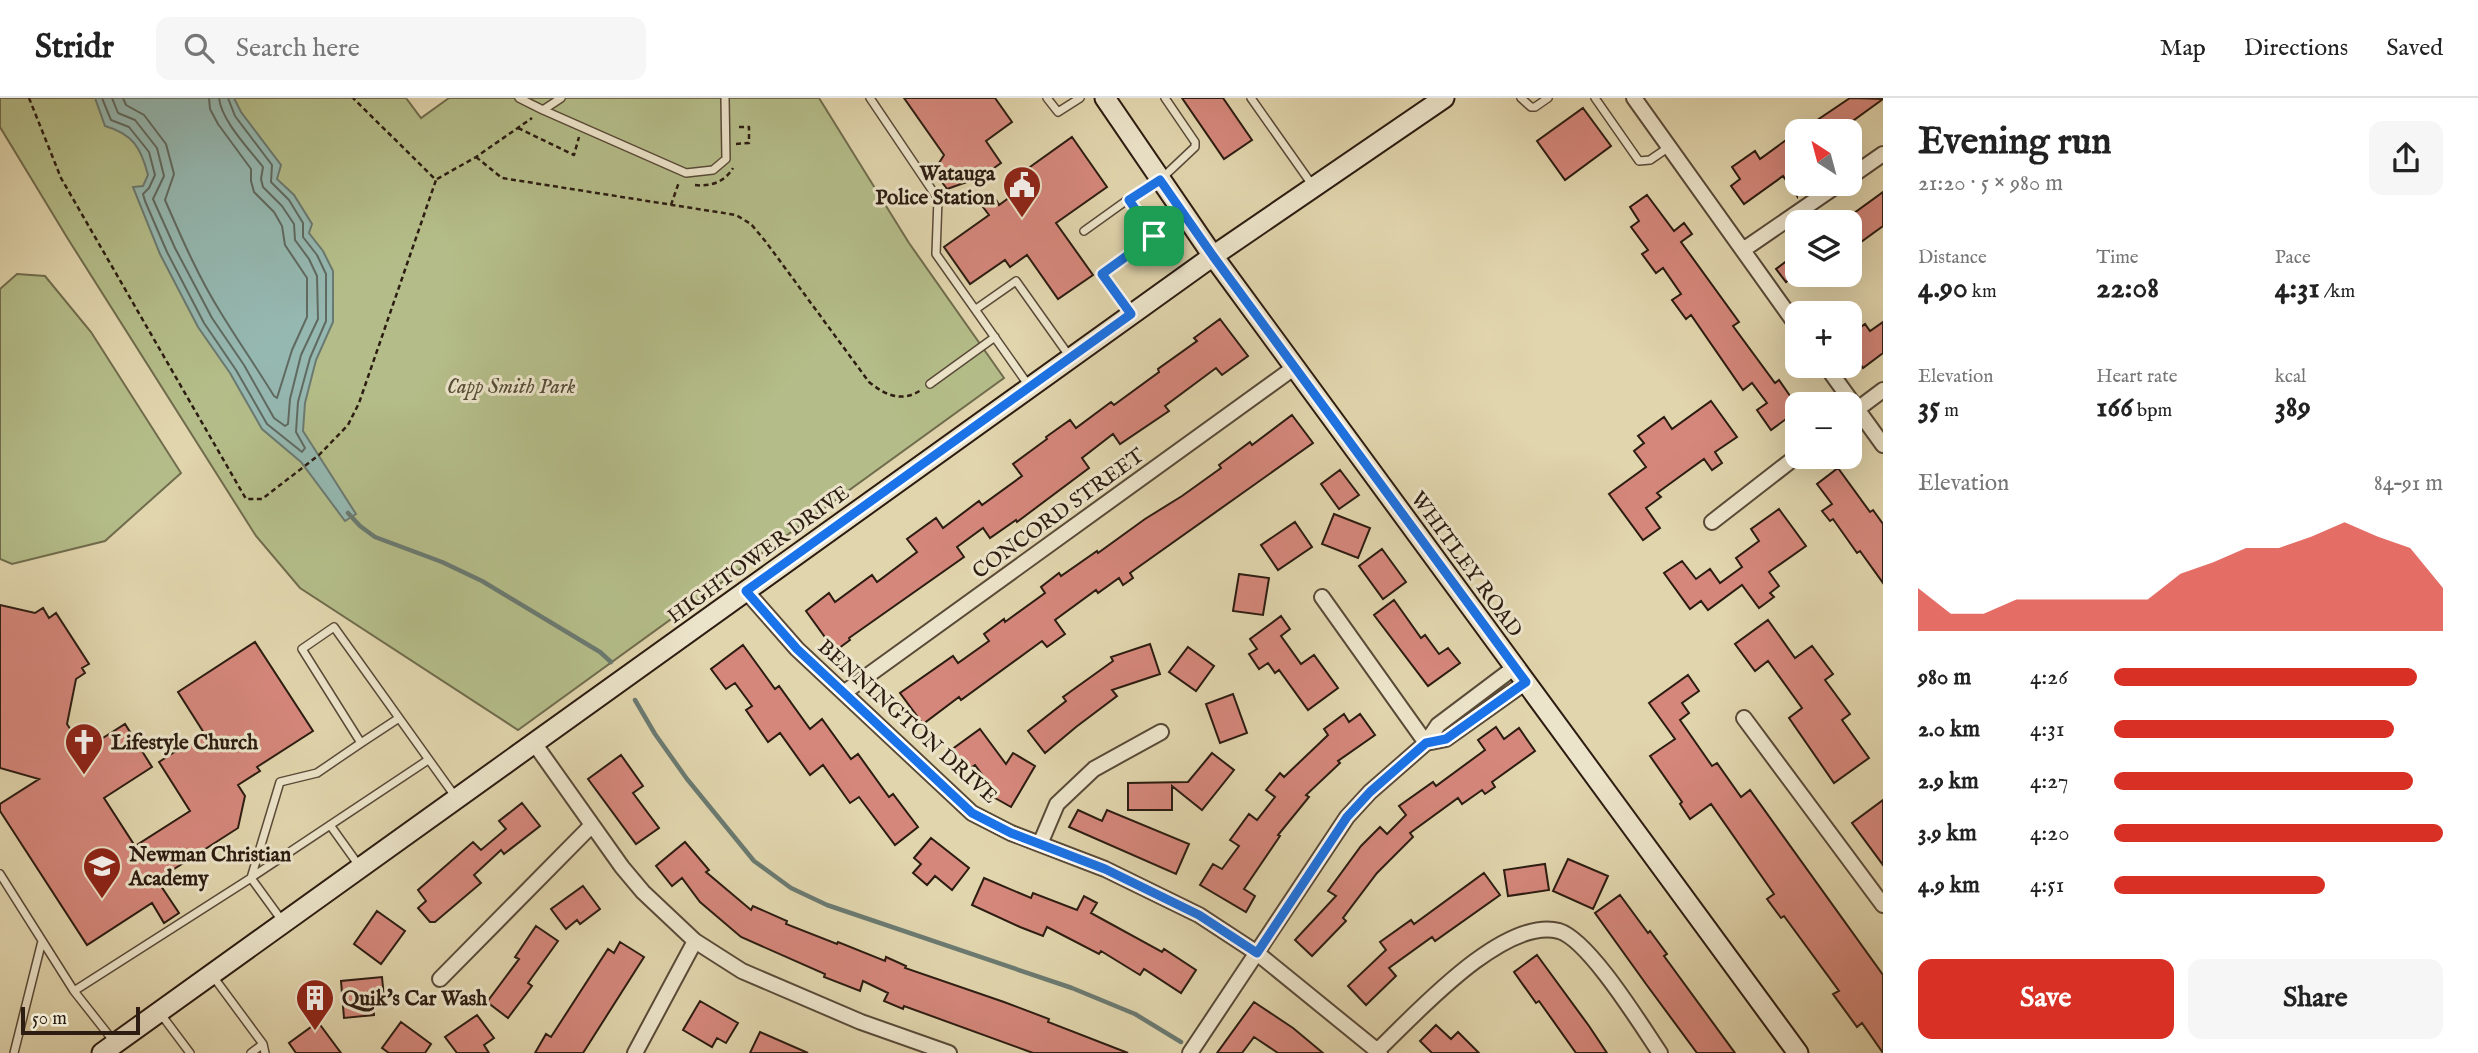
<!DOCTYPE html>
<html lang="en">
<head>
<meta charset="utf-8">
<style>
	body { margin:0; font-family:"IM FELL English",serif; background:#f6f6f6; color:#222; height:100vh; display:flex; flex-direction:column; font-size:26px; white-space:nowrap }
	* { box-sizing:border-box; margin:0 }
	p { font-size:23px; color:#767676 }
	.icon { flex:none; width:38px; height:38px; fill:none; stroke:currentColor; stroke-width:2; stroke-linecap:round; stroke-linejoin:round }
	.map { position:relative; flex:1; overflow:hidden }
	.panel { display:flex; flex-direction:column; background:#fff; width:595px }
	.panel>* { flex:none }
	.needle { width:46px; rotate:324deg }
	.fabs { position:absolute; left:1785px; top:21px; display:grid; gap:14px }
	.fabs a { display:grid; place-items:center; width:77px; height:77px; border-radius:14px; background:#fff; box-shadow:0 7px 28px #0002; font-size:35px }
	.scale { position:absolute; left:21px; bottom:18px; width:119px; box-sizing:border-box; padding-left:7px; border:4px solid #2c1c11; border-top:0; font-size:19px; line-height:24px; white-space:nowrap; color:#2c1c11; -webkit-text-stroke:5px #ece4ca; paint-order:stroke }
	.pin { position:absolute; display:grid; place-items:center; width:60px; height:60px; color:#fff; margin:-30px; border-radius:14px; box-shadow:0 4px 10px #0006 }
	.round { display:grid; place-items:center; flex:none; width:74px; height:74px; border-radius:14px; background:#f6f6f6 }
	.headline { display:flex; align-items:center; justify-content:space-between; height:119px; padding:0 35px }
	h1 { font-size:38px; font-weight:700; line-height:52px }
	.metrics { display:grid; grid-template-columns:repeat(3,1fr); gap:10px; height:119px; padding:7px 35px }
	.metrics div { display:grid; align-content:center }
	.metrics b { font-size:30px; font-weight:700 }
	.metrics small { font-size:19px; font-weight:400 }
	.metrics p { font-size:19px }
	.chart { height:196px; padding:14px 35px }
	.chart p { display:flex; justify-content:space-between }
	.chart svg { width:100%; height:126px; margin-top:7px; fill:#d93025; opacity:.7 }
	.cta { display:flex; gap:14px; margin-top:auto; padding:14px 35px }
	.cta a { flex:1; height:80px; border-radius:14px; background:#d93025; color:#fff; font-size:28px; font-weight:700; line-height:80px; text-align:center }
	.cta a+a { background:#f6f6f6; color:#222 }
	ul { padding:0 35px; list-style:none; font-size:23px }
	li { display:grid; grid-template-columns:112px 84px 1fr; align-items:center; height:52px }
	li i { height:18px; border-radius:9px; background:#d93025 }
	header { display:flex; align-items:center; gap:42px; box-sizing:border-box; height:98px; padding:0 35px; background:#fff; border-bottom:2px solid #e0e0e0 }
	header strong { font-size:33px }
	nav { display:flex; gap:38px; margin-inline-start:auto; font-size:24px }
	.search { width:490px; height:63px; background:#f6f6f6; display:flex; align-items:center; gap:18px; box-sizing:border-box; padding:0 24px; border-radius:14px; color:#767676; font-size:26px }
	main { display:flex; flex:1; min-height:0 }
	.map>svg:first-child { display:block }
	.green { fill:#b4bd89; stroke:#706c4d; stroke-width:2 }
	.water { fill:#95b8b1; stroke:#6b7a71; stroke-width:2 }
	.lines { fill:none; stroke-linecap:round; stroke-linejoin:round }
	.shore { stroke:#606a61; stroke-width:2 }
	.stream { stroke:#6b7a71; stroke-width:4.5 }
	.building { fill:#d5877b; stroke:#2c1c11; stroke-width:2 }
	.lane-casing { stroke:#594a38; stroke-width:10 }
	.street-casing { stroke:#594a38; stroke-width:18 }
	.secondary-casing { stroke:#2c1c11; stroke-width:23 }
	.path { stroke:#2c1c11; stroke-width:2.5; stroke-dasharray:5 3.5; stroke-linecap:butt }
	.lane { stroke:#ece4ca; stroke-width:7 }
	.street { stroke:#ece4ca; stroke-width:14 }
	.secondary { stroke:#ece4ca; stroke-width:19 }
	.route-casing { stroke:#fff; stroke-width:14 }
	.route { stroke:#1a73e8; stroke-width:9 }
	.labels { text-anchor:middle; stroke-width:6; stroke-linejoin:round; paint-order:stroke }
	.poi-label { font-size:21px; font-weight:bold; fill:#2c1c11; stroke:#ece4ca; text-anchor:start }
	.park-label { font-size:21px; font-style:italic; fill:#554c35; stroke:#ece4ca }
	.street-label { font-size:21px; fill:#2c1c11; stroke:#ece4ca }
</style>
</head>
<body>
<header>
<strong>Stridr</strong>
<div class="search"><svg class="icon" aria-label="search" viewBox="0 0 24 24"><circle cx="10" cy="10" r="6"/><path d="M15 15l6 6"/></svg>Search here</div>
<nav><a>Map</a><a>Directions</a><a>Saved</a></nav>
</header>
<main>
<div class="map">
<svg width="1883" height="955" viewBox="0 0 1883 955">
	<rect width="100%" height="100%" fill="#e1d5ad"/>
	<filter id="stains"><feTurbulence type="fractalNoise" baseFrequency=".00286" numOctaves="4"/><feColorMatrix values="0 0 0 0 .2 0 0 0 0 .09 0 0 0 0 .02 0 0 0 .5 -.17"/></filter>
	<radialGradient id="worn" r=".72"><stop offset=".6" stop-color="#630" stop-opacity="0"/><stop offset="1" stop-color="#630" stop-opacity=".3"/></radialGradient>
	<path class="green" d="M0 0H406L421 20 449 0H819L909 145 1004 280 518 632 300 490 256 438 68 141 0 29Z
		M17 176 45 178 91 234 181 375 105 443 12 466 0 461V191Z"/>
	<path class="water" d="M95 0H234L241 14 281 67 277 81 294 97 312 126 309 135 323 153 333 173V224L316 262 305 305 303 333 356 416 345 423 301 364 262 331 230 275 198 229 160 156 133 89 143 88 148 77C141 50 133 36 105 28Z"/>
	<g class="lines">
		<path class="shore" d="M102 0 111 22 129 29 149 54 155 77 149 90 143 96 145 103 167 154 204 225 236 272 267 326 302 354 305 350 296 334 298 304 310 260 326 223V176L317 157 303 139V125L289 102 271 84 272 67 235 18 228 0
			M112 0 118 15 135 22 157 50 164 78 153 101 175 150 212 220 244 267 274 320 285 328 288 326 290 301 301 257 318 221 317 178 309 161 295 142 294 126 282 108 263 89 261 81 263 69C249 51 221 22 219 0
			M123 0 126 7 144 17 166 46 174 76 165 102C182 141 199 180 221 215 238 243 257 270 274 298L277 300 292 252 307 219V180L285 147 282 128 274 114 254 94 251 83V71L218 26 210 11 209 0"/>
		<path class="stream" d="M348 415 360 428 375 439 442 464 482 483 600 554 611 564
			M635 602 655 636 687 681 754 763 791 790 827 807 1072 890 1135 916 1181 944"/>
	</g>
	<path class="building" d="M904 0H995L1012 24 986 43 1001 65 981 79 947 91 934 73 944 57Z
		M1182 0H1223L1252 42 1224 61Z
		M1850 0 1883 1 1850 25 1856 33H1801Z
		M1583 10 1611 48 1565 82 1537 43Z
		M1797 34V98L1783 78 1744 106 1731 88 1740 81 1732 69 1755 53 1760 61Z
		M1072 39 1107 89 1056 125 1093 177 1058 201 1027 157 1010 169 1005 162 970 186 944 149 989 117 983 109 995 100 999 107 1024 89 1016 79Z
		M1883 94V128L1850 152V118Z
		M1647 97 1674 133 1684 125 1692 136 1681 144 1739 224 1733 228 1775 285 1779 282 1797 308V313L1771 332 1757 312 1767 305 1752 285 1743 292 1691 217 1686 221 1672 202 1681 196 1663 170 1656 175 1642 156 1648 152 1631 129 1639 123 1630 109Z
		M1797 155V176L1786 184 1776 171Z
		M1220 221 1248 258 1222 277 1216 270 1165 308 1169 313 1120 346 1113 336 1082 360 1089 370 1017 424 1016 422 990 440 983 430 957 449 964 459 849 540 850 542 835 553 806 513 829 495 835 504 872 477 877 484 917 454 907 441 936 420 943 430 979 403 982 407 1022 378 1013 366 1047 341 1046 339 1070 322 1076 330 1111 304 1114 307 1159 274 1158 271 1197 243 1194 240Z
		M1883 224V255L1863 270 1850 251V246L1857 241 1853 235 1865 226 1870 233Z
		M1711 303 1737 339 1715 354 1722 365 1712 372 1704 361 1657 395 1661 399 1646 410 1660 430 1643 442 1609 396 1646 369 1634 353 1644 345 1638 338 1664 319 1672 331Z
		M1292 317 1313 345 1130 475 1133 480 1123 487 1119 480 1098 495 1096 492 1055 522 1065 536 1047 549 1042 543 961 602 959 599 923 626 900 595 953 558 958 565 989 543 984 536 1004 521 1005 524 1045 495 1041 489 1059 475 1061 478 1097 453 1098 455 1145 421 1182 398 1221 370 1219 367 1250 344 1252 347Z
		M1838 370 1870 414 1873 412 1883 426V485L1860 453 1857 455 1833 421 1830 423 1822 413 1832 406 1817 386Z
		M1340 372 1359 397 1339 411 1321 386Z
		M1779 411 1806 448 1769 474 1779 488 1770 495 1774 499 1759 510 1742 487 1708 512 1701 503 1690 511 1664 475 1682 463 1696 481 1710 471 1720 485 1742 469 1736 460 1759 443 1751 431Z
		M1334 416 1370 430 1358 460 1322 446Z
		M1295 424 1312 449 1278 472 1261 447Z
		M1382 451 1406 484 1383 501 1359 468Z
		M1239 476 1269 480 1263 517 1233 513Z
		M1394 502 1421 540 1425 537 1439 556 1448 550 1460 565 1428 588 1374 517Z
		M0 507 35 515 43 510 49 520 56 515 89 566 82 570 85 575 76 581 67 626 84 652 125 626 152 669 104 700 135 748 190 713 159 664 204 635 178 594 255 544 313 633 257 669 260 673 238 687 245 698 238 730 157 782 179 815 164 825 152 805 87 847 0 713V706L39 681 0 670Z
		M1281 518 1290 531 1281 538 1301 566 1314 557 1338 590 1308 612 1279 572 1275 575 1268 565 1259 571 1249 556 1257 551 1250 541Z
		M1768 522 1795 560 1812 548 1833 576 1825 582 1850 616 1842 622 1869 660 1834 685 1789 620 1802 610 1768 563 1755 573 1735 546Z
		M1150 546 1160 576 1112 592 1117 598 1076 629 1045 655 1028 633 1066 603 1063 599 1113 563 1111 559Z
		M743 547 775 591 779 588 810 631 822 621 851 661 858 656 889 699 893 696 918 729 895 747 859 699 850 705 823 667 810 677 780 635 768 644 746 612 752 608 735 585 726 591 711 571Z
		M1188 549 1214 568 1196 593 1169 574Z
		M1688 577 1699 593 1682 605 1689 615 1680 622 1712 668 1717 665 1741 699 1750 692 1883 877V955L1862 925 1857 929 1833 896 1839 893 1784 818 1781 820 1767 801 1774 796 1711 706 1690 721 1680 706 1682 704 1650 658 1675 641 1649 605Z
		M1233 596 1247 635 1220 645 1206 606Z
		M1344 616 1349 624 1360 616 1375 637 1338 663 1340 665 1306 697 1309 699 1278 737 1280 738 1244 791 1255 798 1246 814 1200 787 1213 766 1222 771 1239 748 1230 742 1249 716 1257 722 1275 699 1266 692 1280 675 1284 679 1328 637 1324 631Z
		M1496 629 1504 641 1519 630 1535 653 1492 684 1495 689 1485 696 1482 692 1462 706 1458 700 1410 735 1413 739 1377 775 1343 820 1346 823 1312 858 1295 842 1336 798 1328 793 1361 748 1380 729 1387 736 1406 717 1399 708 1433 684 1436 688 1485 652 1478 642Z
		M980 631 1006 666 1013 655 1035 668 1011 709 988 696 992 690 975 667 966 673 951 652Z
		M1212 655 1234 672 1202 712 1172 688V712H1128V685L1188 684Z
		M621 657 643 688 633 695 659 730 636 746 588 681Z
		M1883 702V767L1852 725Z
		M522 705 540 728 504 756 501 752 474 777 481 785 435 824H430L418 810 426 803 418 792 473 744 481 752 506 731 499 723Z
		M1078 712 1102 723 1107 712 1189 746 1176 776 1069 729Z
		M931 740 969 770 952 792 935 778 927 787 913 775 921 766 914 760Z
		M685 744 709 772 706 774 751 812 753 808 787 823 786 826 837 846 838 844 885 863 886 859 906 868 905 870 1004 904 1049 921 1048 924 1128 955H1033L904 908 903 911 884 903 888 895 863 883 860 893 824 879 825 876 741 839 700 804 682 780 672 788 656 768Z
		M1568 761 1608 778 1593 811 1553 793Z
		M1545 766 1549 792 1508 798 1504 772Z
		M1484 775 1500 797 1435 843 1432 839 1389 870 1396 878 1366 907 1348 888 1386 852 1380 844 1411 822 1414 826Z
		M984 780 1031 800 1033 795 1077 812 1084 798 1097 805 1091 815 1162 854 1164 851 1196 872 1181 895 1144 871 1140 877 1101 853 1099 856 1047 829 1043 838 1020 829 972 807Z
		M583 788 600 811 580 826 577 822 566 831 551 811Z
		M1620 797 1648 835 1650 833 1667 856 1664 858 1735 955H1697L1646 886 1595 815Z
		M377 813 405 833 381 866 354 846Z
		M536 828 558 843 528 885 532 888 508 920 487 904 519 861 515 859Z
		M620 844 644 859 583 955H535L546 936 551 939 608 851 614 855Z
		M1537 857 1589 928 1607 955H1576L1539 903 1536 905 1514 874Z
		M382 879 384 900 373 901 374 917 344 920 341 883Z
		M700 903 738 925 726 945 717 940 712 949 683 932Z
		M1254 904 1293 930 1323 955H1278L1254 939 1242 955H1217Z
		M477 917 494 940 484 947 489 955H457L445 939Z
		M318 924 341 955H296L289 945Z
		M401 924 431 946 425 955H389L382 950Z
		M1436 927 1451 941 1458 934 1479 955H1432L1420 943Z
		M760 934 808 955H750Z"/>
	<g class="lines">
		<defs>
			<path id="lane" d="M519 0 543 12 686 75 713 72 726 61 725 0
				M870 0 938 101 936 156 1029 288
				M1047 0 1058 14 1080 0
				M1251 0 1313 88
				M1521 0 1531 9H1535L1548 0
				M1595 0 1639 63 1650 62 1669 49
				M543 12 561 0
				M1129 101 1154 138 1102 176 1130 215
				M1084 133 1144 90 1160 82 1195 49V44L1165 0
				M976 211 1016 183 1070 259
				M930 286 995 239
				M361 645 399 620
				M330 727 360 769
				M0 776 74 893 115 945
				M252 779 428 662
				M251 780 280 684 317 675 361 645 302 551 334 529 457 701
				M212 877 263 946 265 955
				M74 893 251 780 283 824
				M160 915 190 955
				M14 955 42 843
				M251 955 263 946"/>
			<path id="street" d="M1634 0 1797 228
				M1850 79 1883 56
				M1743 152 1839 86
				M1826 268 1883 347
				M1851 316 1883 292
				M1712 424 1797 358
				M746 493 797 551 972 715 1011 735 1105 771 1199 817 1257 855 1380 955
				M1322 499 1426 645
				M845 594 1295 269
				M1744 620 1883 807
				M534 645 622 769 643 794 695 843 742 873 861 924 949 955
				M1426 645 1446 641 1526 584
				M1040 746 1057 706 1094 671 1161 634
				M440 881 592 727
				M1377 953C1414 918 1503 818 1559 833 1589 842 1641 927 1660 955
				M635 955 695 843
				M1190 955 1347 719 1370 694 1426 645 1438 627 1515 569"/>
			<path id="secondary" d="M1105 0 1213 158 1798 955
				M102 955 1213 158 1444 0"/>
		</defs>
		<use href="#lane" class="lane-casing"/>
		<use href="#street" class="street-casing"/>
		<use href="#secondary" class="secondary-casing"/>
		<path class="path" d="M29 0 61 80 246 401H262L319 357 348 327 359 305 436 82 353 0
			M518 30 574 57 579 39
			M736 46 749 45V29H737
			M476 59 502 80 736 117 751 126 766 144 869 284C885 297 902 305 921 292
			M437 81 476 59 532 20
			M695 87C710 89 725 84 733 70
			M671 107 679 84"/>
		<use href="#lane" class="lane"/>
		<use href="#street" class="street"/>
		<use href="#secondary" class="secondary"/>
	</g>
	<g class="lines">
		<defs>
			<path id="route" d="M1160 82 1213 158 1526 584 1446 641 1426 645 1370 694 1347 719 1257 855 1199 817 1105 771 1011 735 972 715 797 551 746 493 1131 216 1102 176 1154 138 1129 102Z"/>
		</defs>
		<use href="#route" class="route-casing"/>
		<use href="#route" class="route"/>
	</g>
	<defs>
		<symbol id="civic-pin" viewBox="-11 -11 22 30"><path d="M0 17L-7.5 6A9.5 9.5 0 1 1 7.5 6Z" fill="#8f2418" stroke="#ece4ca"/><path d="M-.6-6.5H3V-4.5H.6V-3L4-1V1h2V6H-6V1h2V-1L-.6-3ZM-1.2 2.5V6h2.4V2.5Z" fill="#fff"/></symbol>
		<symbol id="church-pin" viewBox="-11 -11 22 30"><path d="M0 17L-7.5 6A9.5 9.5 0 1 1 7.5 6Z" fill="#8f2418" stroke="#ece4ca"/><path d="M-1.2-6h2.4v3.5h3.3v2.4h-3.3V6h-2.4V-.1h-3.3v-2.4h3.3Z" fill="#fff"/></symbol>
		<symbol id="school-pin" viewBox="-11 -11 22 30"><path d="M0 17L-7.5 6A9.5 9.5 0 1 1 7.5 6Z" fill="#8f2418" stroke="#ece4ca"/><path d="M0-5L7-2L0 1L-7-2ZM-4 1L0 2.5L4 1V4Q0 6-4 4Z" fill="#fff"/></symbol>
		<symbol id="building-pin" viewBox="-11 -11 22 30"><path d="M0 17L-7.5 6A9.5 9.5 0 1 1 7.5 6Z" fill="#8f2418" stroke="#ece4ca"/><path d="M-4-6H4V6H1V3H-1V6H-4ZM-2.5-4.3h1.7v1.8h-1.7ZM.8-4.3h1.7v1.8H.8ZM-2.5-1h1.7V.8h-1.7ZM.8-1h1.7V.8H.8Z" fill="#fff"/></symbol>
	</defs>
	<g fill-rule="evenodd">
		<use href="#civic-pin" x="1000" y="65" width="44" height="60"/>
		<use href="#church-pin" x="62" y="622" width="44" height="60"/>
		<use href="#school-pin" x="80" y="746" width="44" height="60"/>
		<use href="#building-pin" x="293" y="878" width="44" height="60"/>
	</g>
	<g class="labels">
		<g class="poi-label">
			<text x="995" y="82" text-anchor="end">Watauga<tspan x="995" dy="24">Police Station</tspan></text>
			<text x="111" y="651">Lifestyle Church</text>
			<text x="129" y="763">Newman Christian<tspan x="129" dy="24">Academy</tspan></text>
			<text x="342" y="907">Quik's Car Wash</text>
		</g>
		<g class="park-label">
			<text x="511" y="295">Capp Smith Park</text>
		</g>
		<g class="street-label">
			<text transform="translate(1058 415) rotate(-36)" y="7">CONCORD STREET</text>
			<text transform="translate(758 456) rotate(-36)" y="7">HIGHTOWER DRIVE</text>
			<text transform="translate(1467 466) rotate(54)" y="7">WHITLEY ROAD</text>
			<text transform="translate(908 623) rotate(42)" y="7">BENNINGTON DRIVE</text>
		</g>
	</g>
	<rect width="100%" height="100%" filter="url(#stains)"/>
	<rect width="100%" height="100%" fill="url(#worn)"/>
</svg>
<div class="fabs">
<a><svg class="needle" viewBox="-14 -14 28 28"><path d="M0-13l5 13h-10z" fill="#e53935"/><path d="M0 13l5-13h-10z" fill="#767676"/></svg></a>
<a><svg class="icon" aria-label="layers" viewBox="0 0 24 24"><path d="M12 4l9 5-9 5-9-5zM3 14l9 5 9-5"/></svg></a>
<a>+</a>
<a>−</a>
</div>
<div class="scale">50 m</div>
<div class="pin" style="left:1154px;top:138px;background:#1e9e55"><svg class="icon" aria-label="arrive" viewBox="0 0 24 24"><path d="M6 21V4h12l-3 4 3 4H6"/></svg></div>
</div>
<section class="panel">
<div class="headline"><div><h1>Evening run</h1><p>21:20 · 5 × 980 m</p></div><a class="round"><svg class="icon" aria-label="share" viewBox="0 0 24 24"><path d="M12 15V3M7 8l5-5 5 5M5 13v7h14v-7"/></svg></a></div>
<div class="metrics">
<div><p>Distance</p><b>4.90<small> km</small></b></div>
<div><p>Time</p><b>22:08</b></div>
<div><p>Pace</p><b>4:31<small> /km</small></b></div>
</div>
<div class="metrics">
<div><p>Elevation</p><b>35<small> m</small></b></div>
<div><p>Heart rate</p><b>166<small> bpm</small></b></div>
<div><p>kcal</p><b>389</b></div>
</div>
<div class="chart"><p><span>Elevation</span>84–91 m</p>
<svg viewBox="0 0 160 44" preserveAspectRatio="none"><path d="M0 44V29L10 38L20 38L30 33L40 33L50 33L60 33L70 33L80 24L90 20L100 15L110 15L120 11L130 6L140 11L150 15L160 29V44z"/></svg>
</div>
<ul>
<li><b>980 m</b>4:26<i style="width:92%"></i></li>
<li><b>2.0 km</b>4:31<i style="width:85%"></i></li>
<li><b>2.9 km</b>4:27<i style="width:91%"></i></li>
<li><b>3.9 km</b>4:20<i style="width:100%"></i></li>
<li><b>4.9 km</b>4:51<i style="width:64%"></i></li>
</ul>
<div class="cta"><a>Save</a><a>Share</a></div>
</section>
</main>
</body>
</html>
